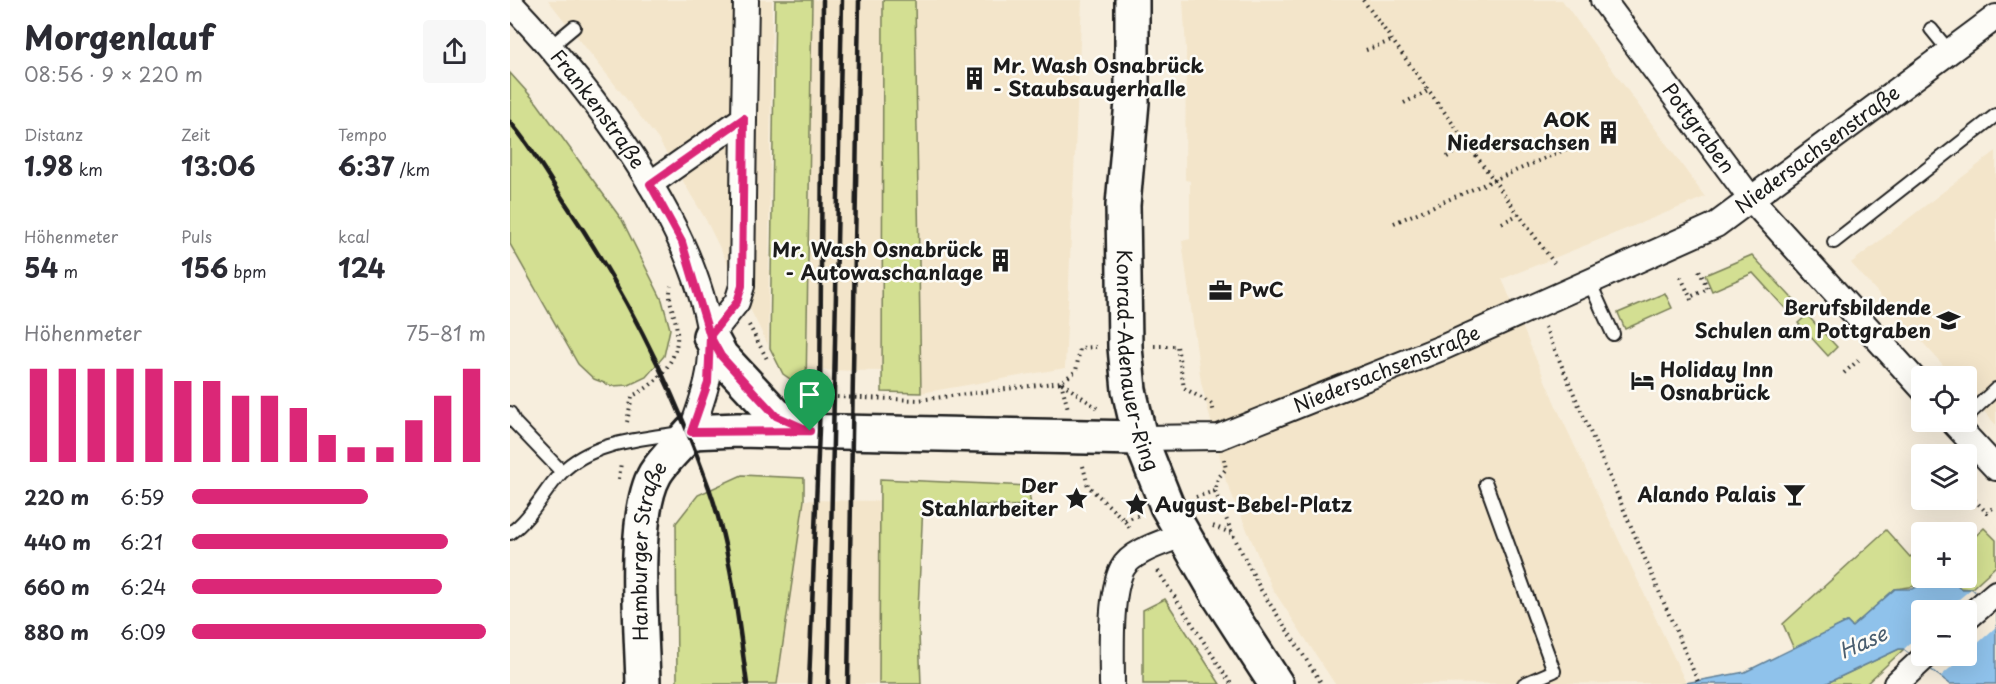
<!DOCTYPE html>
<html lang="de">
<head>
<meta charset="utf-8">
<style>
	body { margin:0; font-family:"Playpen Sans",sans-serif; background:#f7f7f7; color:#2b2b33; height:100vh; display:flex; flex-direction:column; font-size:22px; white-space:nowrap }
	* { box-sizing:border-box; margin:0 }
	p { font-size:20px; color:#7c7c81 }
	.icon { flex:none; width:33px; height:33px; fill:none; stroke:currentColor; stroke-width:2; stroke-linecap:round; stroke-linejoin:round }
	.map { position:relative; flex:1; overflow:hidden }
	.side { display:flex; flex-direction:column; background:#fff; width:510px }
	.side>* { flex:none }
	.fabs { position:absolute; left:1401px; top:366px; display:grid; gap:12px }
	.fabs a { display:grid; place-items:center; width:66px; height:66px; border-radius:6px; background:#fff; box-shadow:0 6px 24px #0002; font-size:30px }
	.pin { position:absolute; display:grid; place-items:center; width:51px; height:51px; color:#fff; margin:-62px -26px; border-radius:50% 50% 50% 0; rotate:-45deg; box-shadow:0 0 6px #0007 }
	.pin .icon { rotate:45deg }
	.round { display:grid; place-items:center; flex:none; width:63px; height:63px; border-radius:6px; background:#f7f7f7 }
	.overview { display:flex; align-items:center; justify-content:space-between; height:102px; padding:0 24px }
	h1 { font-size:33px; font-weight:700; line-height:45px }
	.metrics { display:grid; grid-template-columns:repeat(3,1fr); gap:9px; height:102px; padding:6px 24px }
	.metrics div { display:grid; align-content:center }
	.metrics b { font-size:26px; font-weight:700 }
	.metrics small { font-size:16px; font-weight:400 }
	.metrics p { font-size:16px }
	.chart { height:168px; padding:12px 24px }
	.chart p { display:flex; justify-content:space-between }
	.chart svg { width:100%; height:108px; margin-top:6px; stroke:#db2777; stroke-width:6 }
	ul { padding:0 24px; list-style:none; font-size:20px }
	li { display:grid; grid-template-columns:96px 72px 1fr; align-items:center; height:45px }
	li i { height:15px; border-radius:8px; background:#db2777 }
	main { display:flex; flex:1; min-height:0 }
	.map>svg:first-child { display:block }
	.built { fill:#f3e5ca }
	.green { fill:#d3df92; stroke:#787e57; stroke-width:1.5 }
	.water { fill:#8fc2eb; stroke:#618098; stroke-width:1.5; fill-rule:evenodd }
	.pier { fill:#f7eedd }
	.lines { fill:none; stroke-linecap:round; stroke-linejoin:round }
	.lane-casing { stroke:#1c1c1c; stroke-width:16 }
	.street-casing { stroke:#1c1c1c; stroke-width:28 }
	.secondary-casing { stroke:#1c1c1c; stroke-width:38 }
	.primary-casing { stroke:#1c1c1c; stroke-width:38 }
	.path { stroke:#1c1c1c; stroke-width:4; stroke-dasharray:1.5 4.5; stroke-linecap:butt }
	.lane { stroke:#fdfcf7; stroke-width:12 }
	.street { stroke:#fdfcf7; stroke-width:24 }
	.secondary { stroke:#fdfcf7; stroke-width:33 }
	.primary { stroke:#fdfcf7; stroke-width:33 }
	.rail { stroke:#1c1c1c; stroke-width:4.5 }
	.route-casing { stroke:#fff; stroke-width:12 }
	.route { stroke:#db2777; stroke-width:8 }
	.labels { text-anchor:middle; stroke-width:5; stroke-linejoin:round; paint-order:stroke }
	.poi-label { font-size:20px; font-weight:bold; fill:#1c1c1c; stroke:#fdfcf7; text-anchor:end }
	.street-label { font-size:20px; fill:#1c1c1c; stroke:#fdfcf7 }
	.water-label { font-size:21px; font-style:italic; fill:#4a5e6f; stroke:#fdfcf7 }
</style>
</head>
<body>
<main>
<section class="side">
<div class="overview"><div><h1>Morgenlauf</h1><p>08:56 · 9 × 220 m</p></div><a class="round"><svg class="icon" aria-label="share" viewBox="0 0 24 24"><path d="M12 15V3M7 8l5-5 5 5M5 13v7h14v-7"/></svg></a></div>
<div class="metrics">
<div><p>Distanz</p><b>1.98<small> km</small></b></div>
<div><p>Zeit</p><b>13:06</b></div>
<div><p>Tempo</p><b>6:37<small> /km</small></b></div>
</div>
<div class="metrics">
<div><p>Höhenmeter</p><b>54<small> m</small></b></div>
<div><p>Puls</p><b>156<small> bpm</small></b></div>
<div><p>kcal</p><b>124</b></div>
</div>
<div class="chart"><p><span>Höhenmeter</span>75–81 m</p>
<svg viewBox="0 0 160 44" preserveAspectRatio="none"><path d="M5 44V6M15 44V6M25 44V6M35 44V6M45 44V6M55 44V11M65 44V11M75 44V17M85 44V17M95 44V22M105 44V33M115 44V38M125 44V38M135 44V27M145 44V17M155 44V6"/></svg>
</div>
<ul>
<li><b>220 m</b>6:59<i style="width:60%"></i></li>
<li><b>440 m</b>6:21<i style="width:87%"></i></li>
<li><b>660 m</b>6:24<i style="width:85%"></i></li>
<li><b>880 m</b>6:09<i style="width:100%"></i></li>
</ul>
</section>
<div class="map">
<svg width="1486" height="684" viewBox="0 0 1486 684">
	<rect width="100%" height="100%" fill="#f7eedd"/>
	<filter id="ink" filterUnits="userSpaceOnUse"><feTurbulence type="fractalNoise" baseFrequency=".0167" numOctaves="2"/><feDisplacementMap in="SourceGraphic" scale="12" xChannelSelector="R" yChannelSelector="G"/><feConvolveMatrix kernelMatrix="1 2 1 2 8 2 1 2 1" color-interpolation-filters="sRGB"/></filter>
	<g filter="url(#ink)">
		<path class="built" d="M38 0H262L258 345 196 220 148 139Z
			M302 0H373V371L297 370Z
			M405 0H572L555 368 411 393Z
			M673 0H1052L1195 197 992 279 1046 406 1176 683 825 684 762 588 716 481 691 382 672 241 680 239V181L675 180 676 49Z
			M1486 151V425L1457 392 1456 376H1443L1341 263Z
			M294 500 370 501 369 684H267Z"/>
		<path class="green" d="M265 0H302L296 390 273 374 260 348Z
			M373 0H405L411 393 372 392Z
			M0 73 27 103 112 220 152 300 160 329 154 356 136 377 119 385 102 386 84 379 68 364 0 244Z
			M1242 255 1292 309 1283 317 1243 273 1202 291 1195 275Z
			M1155 293 1162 308 1115 329 1108 313Z
			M1297 315 1327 347 1318 356 1288 323Z
			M232 475 294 478V500L267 684H167L166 523 188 495Z
			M370 479 518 486 521 506 413 504 408 609 411 684H369Z
			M1474 528 1486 540V566L1461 589 1414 585 1385 589 1342 627 1337 622 1284 649 1273 624 1376 530 1400 557 1411 547 1412 578H1456L1457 544Z
			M655 599 710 684H633V610Z
			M1389 649H1394L1356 684H1315Z"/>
		<path class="water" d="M1422 579 1445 582 1451 589H1461L1486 610V684H1440L1394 649H1389L1315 684H1170L1235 672 1337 622 1342 627 1385 589H1403ZM1412 610H1456V656H1412Z"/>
		<path class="pier" d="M1461 589 1486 610V627L1457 653 1456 610H1436Z
			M1411 633 1412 656H1454L1431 676 1394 649Z"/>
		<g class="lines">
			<defs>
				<path id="lane" d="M1421 29 1439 51
					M40 47 64 27
					M1324 242 1486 115
					M1079 281 1103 334
					M0 413 5 423 52 472
					M1456 417 1486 389
					M976 484 1044 671 1014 684
					M0 533C21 519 33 492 51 473 81 442 131 439 171 433"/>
				<g id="street">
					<path id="s1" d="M1093 0 1241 199 1412 388"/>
					<path id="s2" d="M0 3C78 85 183 220 200 334 205 368 192 401 181 432"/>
					<path d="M140 184 234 118 236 0"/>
					<path d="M200 336 227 302 232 286 234 118"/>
					<path d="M1443 422 1486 468"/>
					<path id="s3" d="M630 438 709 437 934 347 1206 225 1486 17"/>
					<path d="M1456 619 1486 593"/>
					<path d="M602 684C602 653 599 596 612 569 621 551 655 542 672 535"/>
					<path d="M1386 684 1416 656"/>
				</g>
				<g id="secondary">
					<path d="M200 336 211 356 266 415 295 429"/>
					<path id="s4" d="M133 684C132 633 121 516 145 474 154 459 170 445 181 432L228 430 630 438"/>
				</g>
				<g id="primary">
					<path id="s5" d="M622 0V102L613 205 615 347 619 390 630 438 657 506 709 596 766 684"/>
				</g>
			</defs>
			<use href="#lane" class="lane-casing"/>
			<use href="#street" class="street-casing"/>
			<use href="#secondary" class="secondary-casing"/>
			<use href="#primary" class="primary-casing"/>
			<path class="path" d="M853 0 1044 263
				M856 50 884 40
				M894 103 920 90
				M937 157 958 144
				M884 223 1068 144
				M992 223 1009 214
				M1171 277 1180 297
				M1181 300 1180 297 1198 289 1189 270
				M239 325 258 361
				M1035 327 1189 684
				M644 346H667L674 388 702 404 704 413
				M1334 373 1350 359
				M551 382 558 409
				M552 383 587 408
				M297 396 409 400 551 382 566 371 570 348 586 347
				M117 422 122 396C145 386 170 360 167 332 166 315 157 303 161 286
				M714 459 716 469 708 478 705 491 722 533 751 590 812 684
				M573 466 578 486 614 520 621 530
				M109 479 111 462
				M1456 491 1477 513 1485 506
				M686 497 705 491
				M615 520 630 515
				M703 526 721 533
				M648 571 721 684"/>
			<use href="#lane" class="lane"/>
			<use href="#street" class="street"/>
			<use href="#secondary" class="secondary"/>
			<use href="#primary" class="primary"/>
			<path class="rail" d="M0 122C21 146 37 175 54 201 114 289 163 387 199 488 221 550 228 619 237 684
				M299 684 310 403 313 0
				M318 684 332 0
				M338 684 349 0"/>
		</g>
	</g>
	<g class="lines" filter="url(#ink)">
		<defs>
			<path id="route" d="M300 431 266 416 211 356 200 336 172 242 140 184 234 118 232 286 227 302 200 336 198 383 181 432 300 431"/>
		</defs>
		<use href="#route" class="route-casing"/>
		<use href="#route" class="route"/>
	</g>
	<defs>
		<symbol id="building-bare" viewBox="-9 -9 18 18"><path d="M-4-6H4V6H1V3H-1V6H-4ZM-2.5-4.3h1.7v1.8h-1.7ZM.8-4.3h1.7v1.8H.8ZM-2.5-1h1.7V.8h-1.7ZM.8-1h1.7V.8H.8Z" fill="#1c1c1c" stroke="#fdfcf7" stroke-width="2.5" paint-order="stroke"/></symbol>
		<symbol id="office-bare" viewBox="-9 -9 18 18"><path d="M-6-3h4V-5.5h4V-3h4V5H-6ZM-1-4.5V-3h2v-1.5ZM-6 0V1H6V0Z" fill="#1c1c1c" stroke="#fdfcf7" stroke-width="2.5" paint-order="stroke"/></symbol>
		<symbol id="school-bare" viewBox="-9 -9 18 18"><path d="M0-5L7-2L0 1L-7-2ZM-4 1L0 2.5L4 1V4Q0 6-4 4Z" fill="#1c1c1c" stroke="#fdfcf7" stroke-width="2.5" paint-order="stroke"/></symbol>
		<symbol id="hotel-bare" viewBox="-9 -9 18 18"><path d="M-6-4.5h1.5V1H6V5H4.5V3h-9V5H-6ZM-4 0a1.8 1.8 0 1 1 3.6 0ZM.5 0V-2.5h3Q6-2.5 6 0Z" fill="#1c1c1c" stroke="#fdfcf7" stroke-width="2.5" paint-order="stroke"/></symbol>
		<symbol id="bar-bare" viewBox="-9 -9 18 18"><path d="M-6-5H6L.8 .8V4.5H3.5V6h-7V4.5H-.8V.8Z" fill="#1c1c1c" stroke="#fdfcf7" stroke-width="2.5" paint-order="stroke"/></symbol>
		<symbol id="sight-bare" viewBox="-9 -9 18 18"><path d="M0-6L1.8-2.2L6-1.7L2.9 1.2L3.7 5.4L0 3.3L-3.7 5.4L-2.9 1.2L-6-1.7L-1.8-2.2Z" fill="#1c1c1c" stroke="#fdfcf7" stroke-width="2.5" paint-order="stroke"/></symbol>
	</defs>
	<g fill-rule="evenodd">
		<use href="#building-bare" x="448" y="62" width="33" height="33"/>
		<use href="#building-bare" x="1082" y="116" width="33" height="33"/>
		<use href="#building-bare" x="474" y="244" width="33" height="33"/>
		<use href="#office-bare" x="694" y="274" width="33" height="33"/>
		<use href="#school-bare" x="1422" y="304" width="33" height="33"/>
		<use href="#hotel-bare" x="1116" y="364" width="33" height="33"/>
		<use href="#bar-bare" x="1268" y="478" width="33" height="33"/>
		<use href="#sight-bare" x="550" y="482" width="33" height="33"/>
		<use href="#sight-bare" x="610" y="488" width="33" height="33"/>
	</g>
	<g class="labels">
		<g class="poi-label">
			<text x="483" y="73" text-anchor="start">Mr. Wash Osnabrück<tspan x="483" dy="23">- Staubsaugerhalle</tspan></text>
			<text x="1080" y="127">AOK<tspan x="1080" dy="23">Niedersachsen</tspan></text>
			<text x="473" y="257">Mr. Wash Osnabrück<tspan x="473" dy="23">- Autowaschanlage</tspan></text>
			<text x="729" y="297" text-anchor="start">PwC</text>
			<text x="1421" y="315">Berufsbildende<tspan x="1421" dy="23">Schulen am Pottgraben</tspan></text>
			<text x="1150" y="377" text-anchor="start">Holiday Inn<tspan x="1150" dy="23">Osnabrück</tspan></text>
			<text x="548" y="493">Der<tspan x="548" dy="23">Stahlarbeiter</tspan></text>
			<text x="1266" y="502">Alando Palais</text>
			<text x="645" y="512" text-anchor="start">August-Bebel-Platz</text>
		</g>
		<g class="street-label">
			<text dy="7" stroke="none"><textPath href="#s2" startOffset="138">Frankenstraße</textPath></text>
			<text dy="7" stroke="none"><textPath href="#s1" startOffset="160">Pottgraben</textPath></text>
			<text dy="7" stroke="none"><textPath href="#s3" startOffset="746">Niedersachsenstraße</textPath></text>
			<text dy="7" stroke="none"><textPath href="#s5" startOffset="362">Konrad-Adenauer-Ring</textPath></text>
			<text dy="7" stroke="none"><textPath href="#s3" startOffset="260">Niedersachsenstraße</textPath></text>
			<text dy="7" stroke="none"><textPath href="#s4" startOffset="134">Hamburger Straße</textPath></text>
		</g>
		<g class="water-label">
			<text transform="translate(1353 643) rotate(-24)" y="7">Hase</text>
		</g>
	</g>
</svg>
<div class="fabs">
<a><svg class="icon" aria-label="locate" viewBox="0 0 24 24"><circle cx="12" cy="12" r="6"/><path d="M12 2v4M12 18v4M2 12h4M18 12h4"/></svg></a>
<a><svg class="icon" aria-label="layers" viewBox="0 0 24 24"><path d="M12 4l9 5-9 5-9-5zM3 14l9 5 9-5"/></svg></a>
<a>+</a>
<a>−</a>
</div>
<div class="pin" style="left:300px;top:431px;background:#1e9e55"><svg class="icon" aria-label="arrive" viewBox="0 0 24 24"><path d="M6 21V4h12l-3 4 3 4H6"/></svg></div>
</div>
</main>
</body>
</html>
